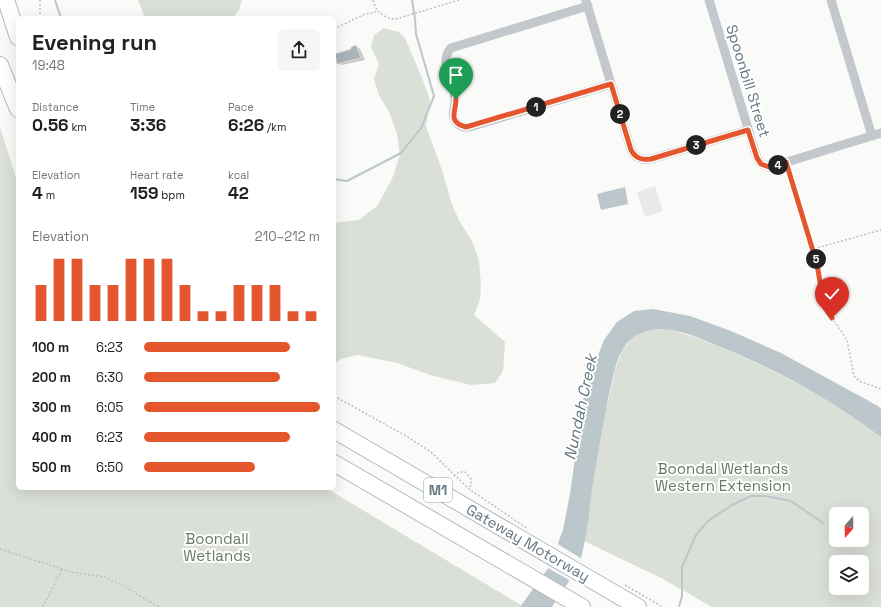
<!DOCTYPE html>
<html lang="en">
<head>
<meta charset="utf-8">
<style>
	body { margin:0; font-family:"Space Grotesk",sans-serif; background:#f6f6f6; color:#202124; height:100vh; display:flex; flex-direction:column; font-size:15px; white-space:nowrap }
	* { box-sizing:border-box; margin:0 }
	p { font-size:13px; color:#757577 }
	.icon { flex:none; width:22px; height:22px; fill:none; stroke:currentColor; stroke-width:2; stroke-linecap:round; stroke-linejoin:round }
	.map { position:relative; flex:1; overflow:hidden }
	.sheet { position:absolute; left:16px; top:16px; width:320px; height:474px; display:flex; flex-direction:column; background:#fff; border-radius:6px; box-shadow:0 4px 16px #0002 }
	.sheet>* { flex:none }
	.needle { width:26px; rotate:200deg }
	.controls { position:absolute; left:829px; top:507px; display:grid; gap:8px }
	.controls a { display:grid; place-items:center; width:40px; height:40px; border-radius:6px; background:#fff; box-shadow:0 4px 16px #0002; font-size:20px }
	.pin { position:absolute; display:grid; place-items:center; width:34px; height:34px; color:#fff; margin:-41px -17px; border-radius:50% 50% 50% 0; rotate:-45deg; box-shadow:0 0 4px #0007 }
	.pin .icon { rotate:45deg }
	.km { position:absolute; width:20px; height:20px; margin:-10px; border-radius:50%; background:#222; color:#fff; font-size:11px; line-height:20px; text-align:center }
	.round { display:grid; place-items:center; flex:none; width:42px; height:42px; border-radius:6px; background:#f6f6f6 }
	.overview { display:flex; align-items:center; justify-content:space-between; height:68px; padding:0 16px }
	h1 { font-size:22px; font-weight:600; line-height:30px }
	.figures { display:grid; grid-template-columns:repeat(3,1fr); gap:6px; height:68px; padding:4px 16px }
	.figures div { display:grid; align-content:center }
	.figures b { font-size:17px; font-weight:600 }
	.figures small { font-size:11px; font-weight:400 }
	.figures p { font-size:11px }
	.chart { height:112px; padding:8px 16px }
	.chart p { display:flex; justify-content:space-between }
	.chart svg { width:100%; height:72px; margin-top:4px; stroke:#e4572e; stroke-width:6 }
	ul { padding:0 16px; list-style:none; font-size:13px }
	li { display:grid; grid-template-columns:64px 48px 1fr; align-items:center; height:30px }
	li i { height:10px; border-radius:5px; background:#e4572e }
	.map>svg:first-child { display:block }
	.built { fill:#e8e9e9 }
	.green { fill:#dadfd7; fill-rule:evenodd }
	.water { fill:#bbc7cb }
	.pier { fill:#fafaf8 }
	.shadow { fill:#0003 }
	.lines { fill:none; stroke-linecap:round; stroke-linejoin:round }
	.stream { stroke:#bbc7cb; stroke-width:2 }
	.building { fill:#aab3b9; stroke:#dcdcda }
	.motorway-casing { stroke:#b4b9bd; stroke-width:18 }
	.path { stroke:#bbbfc2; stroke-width:1.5; stroke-dasharray:2 2; stroke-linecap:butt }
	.minor { stroke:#c3c8cc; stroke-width:9 }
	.motorway { stroke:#fff; stroke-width:16 }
	.route-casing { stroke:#fff; stroke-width:8 }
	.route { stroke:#e4572e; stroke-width:5 }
	.labels { text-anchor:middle; stroke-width:4; stroke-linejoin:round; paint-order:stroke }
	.shield { fill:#fff; stroke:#939fa8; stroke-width:1 }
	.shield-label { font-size:14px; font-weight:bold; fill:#657683 }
	.street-label { font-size:15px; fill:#657683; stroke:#fff }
	.park-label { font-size:15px; fill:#687a64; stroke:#fff }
	.water-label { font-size:16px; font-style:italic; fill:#60757c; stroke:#fff }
</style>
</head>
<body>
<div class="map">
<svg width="881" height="607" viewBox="0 0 881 607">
	<rect width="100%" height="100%" fill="#fafaf8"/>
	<path class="built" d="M655 186 663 211 645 217 637 192Z"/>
	<path class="green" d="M138 0H242L239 10 232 18H145Z
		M384 28 399 32 405 38 422 78 430 100 426 126 442 170 452 205 460 222 472 241 479 261 481 285 480 299 474 315 505 342 503 371 495 383 471 385 430 375 397 363 358 355 341 359 334 364V223L359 220 377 206 392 179 400 155 397 134 389 112 379 95 374 79 379 64 371 47 374 35Z
		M0 127 18 184V488H326L521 605 520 607H0Z
		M665 328C695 336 723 348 752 361 798 382 839 406 881 437V607H712L663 579 584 541 599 440 615 370 622 351 633 337 648 330ZM836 514H862V540H836ZM836 562H862V588H836Z"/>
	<path class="water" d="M625 187 628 204 601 210 597 194Z
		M653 309 690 316 731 331 781 353 878 406 881 409V437C830 399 776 369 718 346 692 335 660 319 634 337 616 349 613 379 608 399 602 429 597 459 592 489 589 511 587 536 581 558 575 575 561 592 552 607H520L549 567 563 530 570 494 583 400 591 373 604 340 617 322 634 311Z"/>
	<path class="pier" d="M556 543 582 559 571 581 546 567Z"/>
	<path class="shadow" d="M356 46 360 49 365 60 342 65 338 63Z"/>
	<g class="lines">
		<path class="stream" d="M55 0 61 18
			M334 179 347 181 401 153 421 128 434 96 416 34 415 19 412 0
			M679 607 682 596V567L696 535 708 521 732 505 751 496H766L791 501 823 523"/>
	</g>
	<path class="building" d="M356 45 361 58 337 64 335 54 351 49V47Z"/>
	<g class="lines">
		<defs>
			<path id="motorway" d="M6 0 18 37
				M0 65 18 109
				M334 430 638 607
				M334 463 582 607"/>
		</defs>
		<use href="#motorway" class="motorway-casing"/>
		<path class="path" d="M40 0V18
			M373 0C376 12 383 18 396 19L459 0
			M334 29 365 14 372 13 377 11
			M788 170 813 249 881 230
			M813 249 821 279 824 306 847 340 854 376 859 381 881 389
			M334 396 406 436 431 452 469 489 528 529
			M454 476 459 472H465L471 479V485L469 489
			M0 549 71 572 104 577 122 585 159 607
			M625 585 663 607
			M43 607 62 569"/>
		<path class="minor" d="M709 0 757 158 761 164 769 167 774 166 881 133
			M831 0 872 136
			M586 1 631 150C636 159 642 160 651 159L748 130
			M588 6 451 48C438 62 454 82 455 98 456 106 450 115 456 122 461 128 467 128 473 126L611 84"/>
		<use href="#motorway" class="motorway"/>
	</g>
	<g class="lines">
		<defs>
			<path id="route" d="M456 99C456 112 447 122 466 127L611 84 631 150C636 159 642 160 651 159L748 130 757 158 761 164 769 167 786 162 817 264 824 306 832 318"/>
		</defs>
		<use href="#route" class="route-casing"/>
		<use href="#route" class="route"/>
	</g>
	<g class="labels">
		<rect class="shield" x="424" y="478" width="28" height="24" rx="3"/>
		<g class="shield-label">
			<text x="438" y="495">M1</text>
		</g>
		<g class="street-label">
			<text transform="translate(748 81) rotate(73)" y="5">Spoonbill Street</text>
			<text transform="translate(528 543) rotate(30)" y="5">Gateway Motorway</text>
		</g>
		<g class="park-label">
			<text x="723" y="474">Boondal Wetlands<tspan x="723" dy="17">Western Extension</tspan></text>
			<text x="217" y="544">Boondall<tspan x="217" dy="17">Wetlands</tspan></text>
		</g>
		<g class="water-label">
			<text transform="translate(580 407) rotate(-78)" y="6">Nundah Creek</text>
		</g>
	</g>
</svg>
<div class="controls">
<a><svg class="needle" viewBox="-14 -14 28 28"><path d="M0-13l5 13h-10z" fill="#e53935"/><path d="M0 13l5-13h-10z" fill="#757577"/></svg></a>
<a><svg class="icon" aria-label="layers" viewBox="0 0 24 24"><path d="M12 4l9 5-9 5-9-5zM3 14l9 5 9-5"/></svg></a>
</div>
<div class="pin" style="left:456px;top:99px;background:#1e9e55"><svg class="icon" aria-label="arrive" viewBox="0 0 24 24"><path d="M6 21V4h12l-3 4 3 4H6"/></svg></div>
<div class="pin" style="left:832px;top:318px;background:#d93025"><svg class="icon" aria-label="check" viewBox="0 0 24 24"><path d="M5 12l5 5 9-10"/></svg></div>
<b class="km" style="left:536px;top:107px">1</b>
<b class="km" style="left:620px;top:114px">2</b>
<b class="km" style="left:696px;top:145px">3</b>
<b class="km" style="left:778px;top:165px">4</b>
<b class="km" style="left:816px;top:259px">5</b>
<section class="sheet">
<div class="overview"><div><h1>Evening run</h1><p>19:48</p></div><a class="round"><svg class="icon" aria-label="share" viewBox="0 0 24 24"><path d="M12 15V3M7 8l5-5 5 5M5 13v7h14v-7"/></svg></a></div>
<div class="figures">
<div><p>Distance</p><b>0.56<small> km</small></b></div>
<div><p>Time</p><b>3:36</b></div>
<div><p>Pace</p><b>6:26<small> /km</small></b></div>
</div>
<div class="figures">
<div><p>Elevation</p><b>4<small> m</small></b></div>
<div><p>Heart rate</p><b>159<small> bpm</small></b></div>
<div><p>kcal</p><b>42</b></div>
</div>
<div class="chart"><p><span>Elevation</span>210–212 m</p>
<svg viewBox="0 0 160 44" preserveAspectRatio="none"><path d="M5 44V22M15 44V6M25 44V6M35 44V22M45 44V22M55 44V6M65 44V6M75 44V6M85 44V22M95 44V38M105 44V38M115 44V22M125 44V22M135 44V22M145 44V38M155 44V38"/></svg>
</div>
<ul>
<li><b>100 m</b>6:23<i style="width:83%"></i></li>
<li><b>200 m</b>6:30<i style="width:77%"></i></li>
<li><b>300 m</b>6:05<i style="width:100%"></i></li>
<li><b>400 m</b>6:23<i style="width:83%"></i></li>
<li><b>500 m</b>6:50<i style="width:63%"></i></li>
</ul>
</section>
</div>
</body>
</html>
